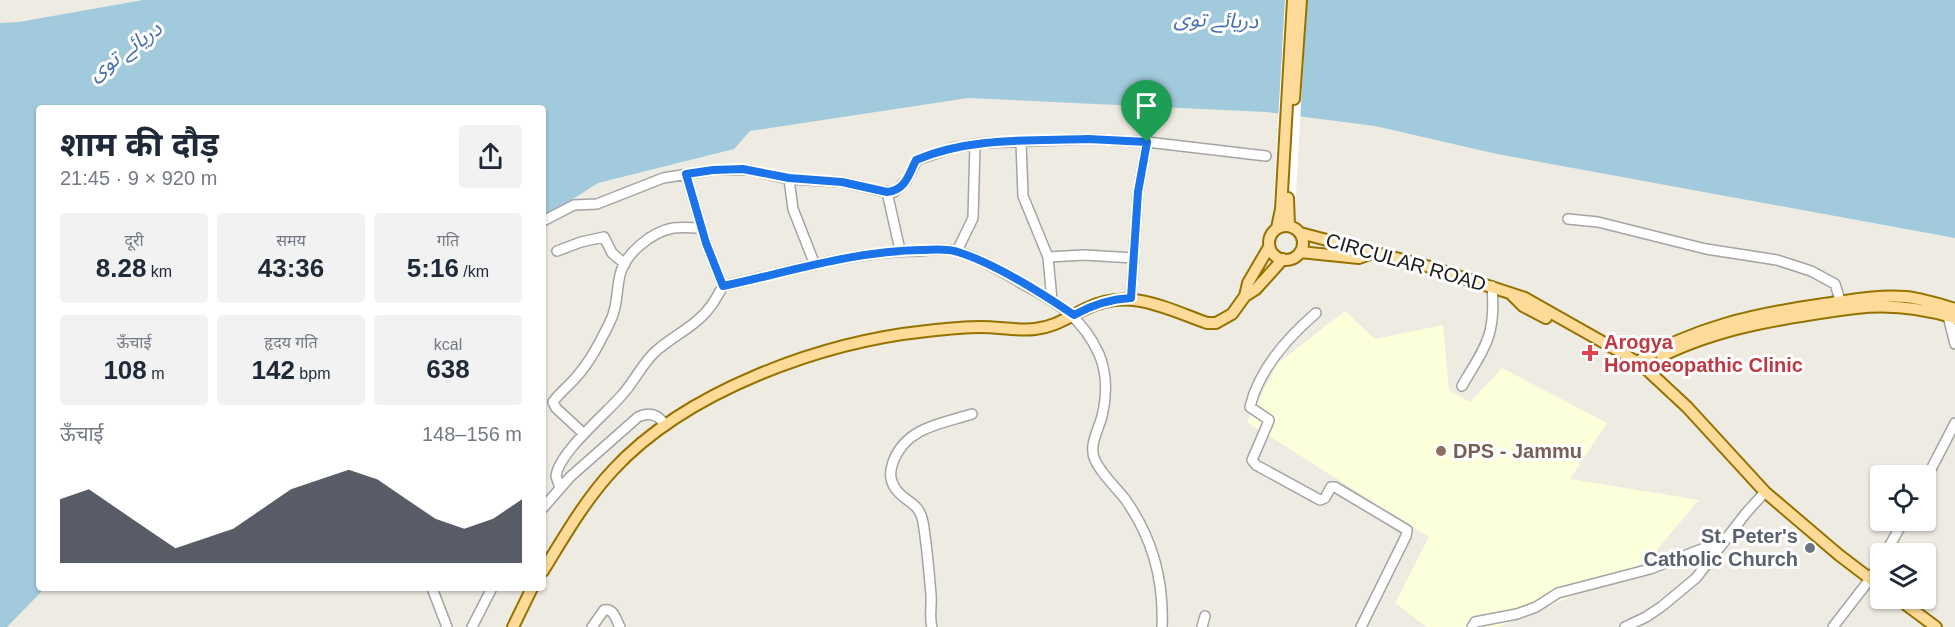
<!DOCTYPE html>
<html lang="hi">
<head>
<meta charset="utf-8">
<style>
	body { margin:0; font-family:Arial,"Noto Sans Arabic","Noto Sans Devanagari",sans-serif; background:#f2f2f3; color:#1f2937; height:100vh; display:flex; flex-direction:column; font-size:22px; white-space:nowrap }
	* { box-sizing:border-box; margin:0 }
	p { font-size:20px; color:#747a83 }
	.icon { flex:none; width:33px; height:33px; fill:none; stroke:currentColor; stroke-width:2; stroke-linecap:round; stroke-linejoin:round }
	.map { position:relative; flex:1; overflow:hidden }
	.drawer { position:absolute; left:36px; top:105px; width:510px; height:486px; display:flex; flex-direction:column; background:#fff; border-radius:6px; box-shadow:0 2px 4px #0004 }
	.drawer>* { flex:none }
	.controls { position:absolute; left:1870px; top:465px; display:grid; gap:12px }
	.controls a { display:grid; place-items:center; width:66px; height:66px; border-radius:6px; background:#fff; box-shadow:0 2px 4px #0004; font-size:30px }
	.pin { position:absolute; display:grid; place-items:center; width:51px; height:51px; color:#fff; margin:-62px -26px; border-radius:50% 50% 50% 0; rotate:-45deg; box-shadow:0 0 6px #0007 }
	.pin .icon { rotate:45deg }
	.round { display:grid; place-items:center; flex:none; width:63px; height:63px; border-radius:6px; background:#f2f2f3 }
	.headline { display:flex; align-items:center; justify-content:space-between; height:102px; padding:0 24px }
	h1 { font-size:33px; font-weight:700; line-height:45px }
	.figures { display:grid; grid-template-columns:repeat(3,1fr); gap:9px; height:102px; padding:6px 24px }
	.figures div { display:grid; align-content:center; border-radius:6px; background:#f2f2f3; text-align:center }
	.figures b { font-size:26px; font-weight:700 }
	.figures small { font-size:16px; font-weight:400 }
	.figures p { font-size:16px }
	.chart { height:168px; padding:12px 24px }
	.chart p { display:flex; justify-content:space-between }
	.chart svg { width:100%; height:108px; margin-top:6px; fill:#111827; opacity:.7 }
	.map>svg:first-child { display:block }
	.education { fill:#fbffda }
	.water { fill:#a1cadd }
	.pier { fill:#fff }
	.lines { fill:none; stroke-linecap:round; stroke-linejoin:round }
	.minor-casing { stroke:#a4a4a4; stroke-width:12 }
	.major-casing { stroke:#957200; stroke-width:14 }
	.minor { stroke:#fff; stroke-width:9 }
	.major { stroke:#fedb98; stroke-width:10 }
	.route-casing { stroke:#fff; stroke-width:12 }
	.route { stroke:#1a73e8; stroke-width:8 }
	.health-dot { fill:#e0444e; stroke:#fff; stroke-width:2 }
	.education-dot { fill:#8d6e63; stroke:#fff; stroke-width:2 }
	.worship-dot { fill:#6b7280; stroke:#fff; stroke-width:2 }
	.labels { text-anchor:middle; stroke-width:6; stroke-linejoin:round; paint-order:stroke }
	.street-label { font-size:20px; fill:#1d1d1d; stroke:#fff }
	.health-label { font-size:20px; font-weight:bold; fill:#be3a42; stroke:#fff; text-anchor:start }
	.education-label { font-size:20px; font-weight:bold; fill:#785e54; stroke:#fff; text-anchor:start }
	.worship-label { font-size:20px; font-weight:bold; fill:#5b616d; stroke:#fff; text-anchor:end }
	.water-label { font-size:21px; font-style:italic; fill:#4771ae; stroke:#fff }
</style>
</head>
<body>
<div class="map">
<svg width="1955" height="627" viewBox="0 0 1955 627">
	<rect width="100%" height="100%" fill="#eeebe2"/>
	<path class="education" d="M1345 311 1375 339 1443 325 1449 390 1470 402 1502 368 1607 423 1570 479 1699 500 1649 559 1604 583 1498 627H1427L1395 603 1429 537 1247 422 1277 364Z"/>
	<path class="water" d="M143 0H1955V238L1497 154 1375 126 1266 112 968 98 750 131 734 149 598 183 543 218V108H39V588H45L7 627H0V23L19 22Z"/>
	<path class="pier" d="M1285 0H1307L1295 210 1273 208Z"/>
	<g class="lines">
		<defs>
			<path id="minor" d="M1021 142 1023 196 1048 257 1052 300
				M686 174 706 243 723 286
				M789 179 793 209 815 265
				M887 192 900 250
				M1568 219 1598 222 1706 249 1777 260 1811 271 1835 284 1842 306
				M543 221 574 205 597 204 663 178 713 170H749L789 179 842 182 881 191 894 192 906 181 917 160 952 148 982 143 1088 139 1147 142 1266 156
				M557 251 581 242 604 237 612 253 625 264
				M957 251 973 218 975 144
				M1048 257 1084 255 1134 258
				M1131 298 1138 192 1147 142
				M1316 313C1287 338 1259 369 1250 407L1269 420 1268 423 1252 460 1256 465 1320 500 1325 498 1331 487H1335L1407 530 1406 536 1361 627
				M1948 316 1955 344
				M1462 386C1486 345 1496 336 1492 286
				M584 434 556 408 553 402C560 392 570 385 578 375 591 360 600 342 609 324 618 307 616 292 620 275 625 253 652 232 673 228 683 227 692 228 701 228
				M1926 479 1955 423
				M560 488 556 476C559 452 606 414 622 395 634 382 642 364 655 352 669 339 686 331 699 319 710 310 716 298 723 286 788 272 853 251 919 251 931 250 944 248 955 251 979 257 1007 275 1028 287 1060 304 1083 319 1099 354 1107 373 1107 396 1102 416 1099 429 1088 446 1095 460 1101 474 1116 487 1125 499 1153 538 1164 580 1162 627
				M543 508 570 477 638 417C649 412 658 414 665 425
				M1885 554 1904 520
				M432 588 447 627
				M472 627 492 588
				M592 627 604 610C614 608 616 620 620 627
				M932 627C929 617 932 606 931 595 929 571 927 546 923 522 919 501 905 503 895 488 889 479 890 471 893 462 906 427 941 424 972 414
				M1202 627 1205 616
				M1472 627 1475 622 1517 614 1536 607 1558 593 1650 569 1707 547 1721 545
				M1625 627 1646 617 1661 607 1696 578 1746 513 1765 492
				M1833 627 1870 579 1881 560"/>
			<path id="major" d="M1294 99 1301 0
				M1288 198 1289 226
				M1269 243a17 17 0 1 1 34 0a17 17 0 1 1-34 0Z
				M1277 228 1281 209 1293 0
				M1300 233 1430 267 1525 298 1624 354 1644 367 1687 407 1765 492 1839 555 1881 587
				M1300 252 1359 258 1372 253
				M1512 295 1523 306 1546 318
				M1245 296 1256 289 1283 259
				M1662 356C1722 326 1791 317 1856 308 1891 304 1922 308 1955 318
				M1633 364C1694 327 1754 314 1824 304 1851 300 1878 295 1906 297 1923 299 1939 304 1955 309
				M543 571C564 537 585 500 613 470 686 391 821 342 927 331 945 329 963 327 981 327 999 327 1018 331 1035 329 1055 327 1068 317 1085 309 1129 287 1165 308 1207 323H1216L1232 314 1245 296 1248 283 1269 247
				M1897 598 1936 627
				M513 627 532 588"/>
		</defs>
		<use href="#minor" class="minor-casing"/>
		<use href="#major" class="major-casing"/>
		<use href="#minor" class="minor"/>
		<use href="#major" class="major"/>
	</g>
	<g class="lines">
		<defs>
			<path id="route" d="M1088 139 1147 142 1138 192 1131 298C1109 299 1092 305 1074 315 1043 294 993 263 958 252 946 248 933 250 921 250 854 251 789 272 723 286L706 243 686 174 713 170 743 169 789 178 842 182 887 192C906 190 909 174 916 160 970 137 1031 141 1088 139Z"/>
		</defs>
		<use href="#route" class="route-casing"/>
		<use href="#route" class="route"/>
	</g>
	<path class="health-dot" d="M1587 344h6v6h6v6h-6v6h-6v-6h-6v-6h6z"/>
	<circle class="education-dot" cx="1441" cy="451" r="6"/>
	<circle class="worship-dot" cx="1810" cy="548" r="6"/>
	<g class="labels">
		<g class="street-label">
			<text transform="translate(1406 262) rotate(16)" y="7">CIRCULAR ROAD</text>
		</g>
		<g class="health-label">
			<text x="1604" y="349">Arogya<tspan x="1604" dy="23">Homoeopathic Clinic</tspan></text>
		</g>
		<g class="education-label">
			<text x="1453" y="458">DPS - Jammu</text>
		</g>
		<g class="worship-label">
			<text x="1798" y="543">St. Peter's<tspan x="1798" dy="23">Catholic Church</tspan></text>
		</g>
		<g class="water-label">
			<text transform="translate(1216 20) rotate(2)" y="7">دریائے توی</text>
			<text transform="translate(125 51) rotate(-36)" y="7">دریائے توی</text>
		</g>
	</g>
</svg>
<div class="controls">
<a><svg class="icon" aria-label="locate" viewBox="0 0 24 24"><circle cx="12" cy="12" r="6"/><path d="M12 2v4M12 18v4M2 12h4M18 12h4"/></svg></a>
<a><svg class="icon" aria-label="layers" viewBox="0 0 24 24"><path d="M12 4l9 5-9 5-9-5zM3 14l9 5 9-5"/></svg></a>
</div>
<div class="pin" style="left:1147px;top:142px;background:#1e9e55"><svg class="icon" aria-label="arrive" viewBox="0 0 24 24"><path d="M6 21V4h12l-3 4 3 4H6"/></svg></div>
<section class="drawer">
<div class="headline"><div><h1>शाम की दौड़</h1><p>21:45 · 9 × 920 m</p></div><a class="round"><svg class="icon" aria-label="share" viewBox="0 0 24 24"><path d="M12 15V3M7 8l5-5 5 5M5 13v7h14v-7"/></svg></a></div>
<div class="figures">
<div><p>दूरी</p><b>8.28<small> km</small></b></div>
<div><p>समय</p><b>43:36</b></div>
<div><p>गति</p><b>5:16<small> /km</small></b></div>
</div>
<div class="figures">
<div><p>ऊँचाई</p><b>108<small> m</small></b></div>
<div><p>हृदय गति</p><b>142<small> bpm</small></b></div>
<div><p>kcal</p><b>638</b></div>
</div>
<div class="chart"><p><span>ऊँचाई</span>148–156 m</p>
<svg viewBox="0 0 160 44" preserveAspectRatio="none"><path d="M0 44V18L10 14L20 22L30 30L40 38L50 34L60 30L70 22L80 14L90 10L100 6L110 10L120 18L130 26L140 30L150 26L160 18V44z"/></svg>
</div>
</section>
</div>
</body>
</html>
